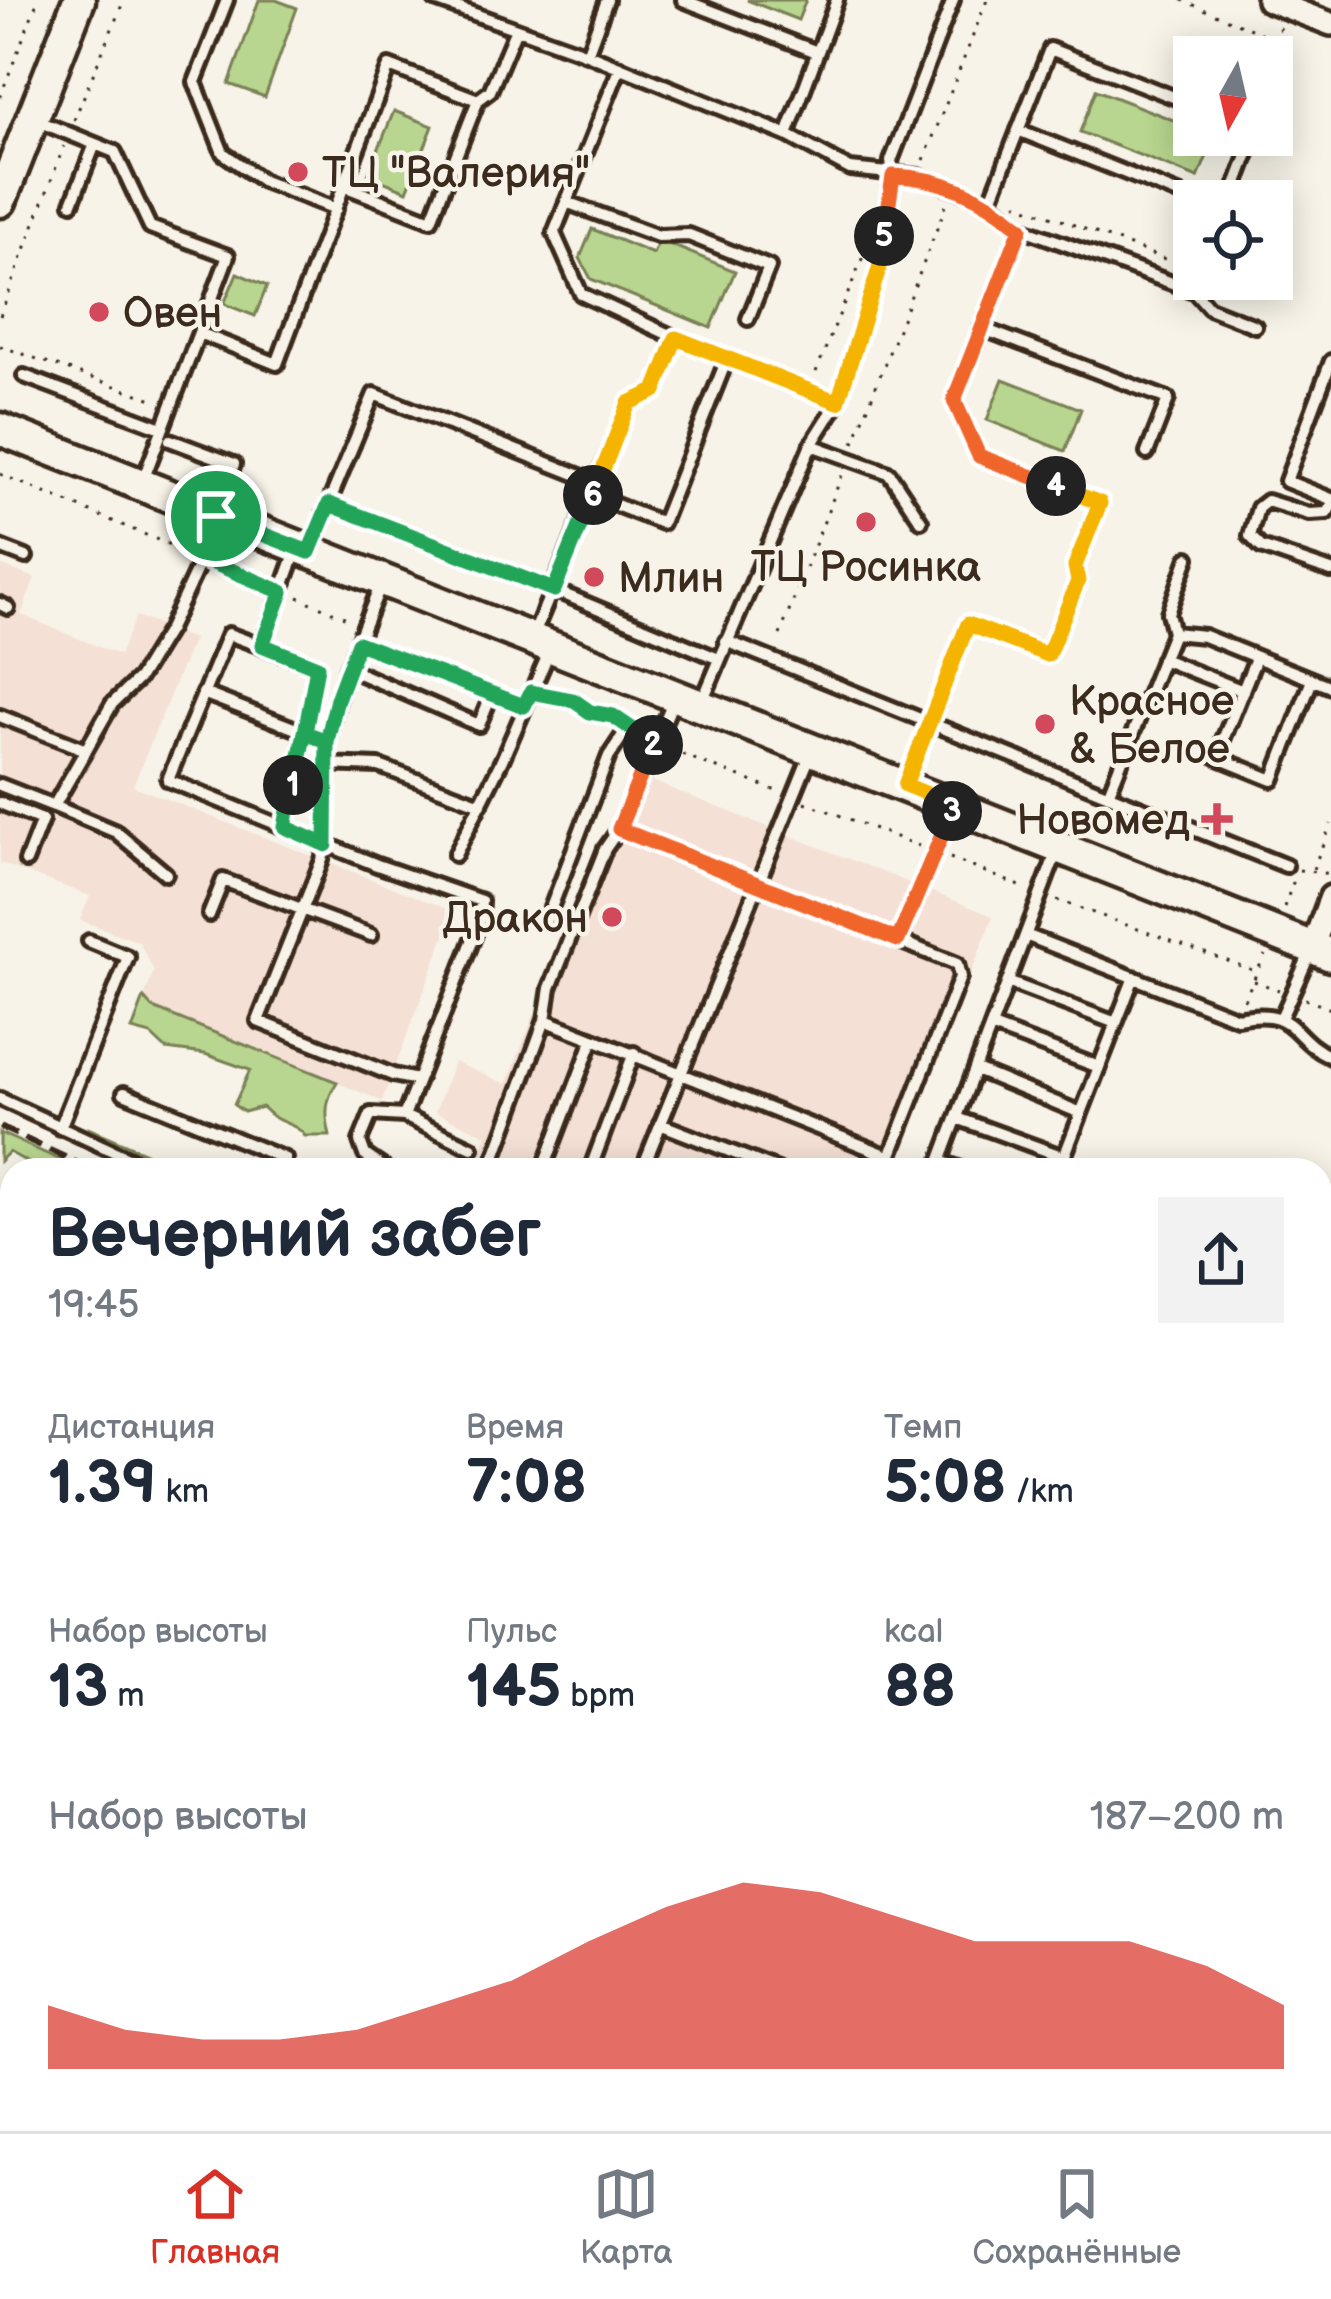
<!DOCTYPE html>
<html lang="ru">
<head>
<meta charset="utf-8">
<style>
	body { margin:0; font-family:"Balsamiq Sans",sans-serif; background:#f2f2f3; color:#1f2937; height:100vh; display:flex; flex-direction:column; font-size:45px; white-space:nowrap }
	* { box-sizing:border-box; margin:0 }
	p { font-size:39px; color:#747a83 }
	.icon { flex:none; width:66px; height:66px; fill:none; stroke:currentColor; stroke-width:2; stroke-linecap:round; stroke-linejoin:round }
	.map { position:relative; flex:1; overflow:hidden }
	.panel { position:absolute; left:0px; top:1158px; width:1332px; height:975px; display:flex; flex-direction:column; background:#fff; border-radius:36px 36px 0 0; box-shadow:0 6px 30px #0003 }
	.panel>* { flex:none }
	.needle { width:78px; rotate:188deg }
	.fabs { position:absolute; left:1173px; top:36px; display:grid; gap:24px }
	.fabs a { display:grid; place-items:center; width:120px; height:120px; border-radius:0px; background:#fff; box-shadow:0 6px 30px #0003; font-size:60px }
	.pin { position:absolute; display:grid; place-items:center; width:102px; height:102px; color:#fff; margin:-51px; border:6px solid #fff; border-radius:50%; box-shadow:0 3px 12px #0007 }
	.km { position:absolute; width:60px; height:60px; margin:-30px; border-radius:50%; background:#222; color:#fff; font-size:33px; line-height:60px; text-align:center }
	.round { display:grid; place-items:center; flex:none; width:126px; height:126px; border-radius:0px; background:#f2f2f3 }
	.headline { display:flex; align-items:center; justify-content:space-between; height:204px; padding:0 48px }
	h1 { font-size:66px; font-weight:800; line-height:90px }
	.stats { display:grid; grid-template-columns:repeat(3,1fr); gap:18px; height:204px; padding:12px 48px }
	.stats div { display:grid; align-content:center }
	.stats b { font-size:60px; font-weight:800 }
	.stats small { font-size:33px; font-weight:400 }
	.stats p { font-size:33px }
	.chart { height:336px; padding:24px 48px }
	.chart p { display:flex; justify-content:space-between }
	.chart svg { width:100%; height:216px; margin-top:12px; fill:#d93025; opacity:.7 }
	.dock { display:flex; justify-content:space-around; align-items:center; height:168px; border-top:3px solid #e0e1e3; background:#fff; font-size:33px; color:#747a83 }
	.dock a { display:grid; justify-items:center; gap:6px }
	.dock .active { color:#d93025 }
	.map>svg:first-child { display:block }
	.built { fill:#f4e0d5 }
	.green { fill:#b8d68f; stroke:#7a8056; stroke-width:3 }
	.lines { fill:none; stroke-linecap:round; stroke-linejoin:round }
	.lane-casing { stroke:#3b2a1e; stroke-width:20 }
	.street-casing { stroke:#3b2a1e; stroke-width:30 }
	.secondary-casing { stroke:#3b2a1e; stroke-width:39 }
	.primary-casing { stroke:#3b2a1e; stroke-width:42 }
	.path { stroke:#3b2a1e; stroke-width:3; stroke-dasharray:3 9; stroke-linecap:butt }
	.lane { stroke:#f7f3e8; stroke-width:10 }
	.street { stroke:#f7f3e8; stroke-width:21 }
	.secondary { stroke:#f7f3e8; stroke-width:30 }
	.primary { stroke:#f7f3e8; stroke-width:33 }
	.rail { stroke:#3b2a1e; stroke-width:6; stroke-dasharray:18 9; stroke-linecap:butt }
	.split-1-casing { stroke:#fff; stroke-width:24 }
	.split-2-casing { stroke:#fff; stroke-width:24 }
	.split-3-casing { stroke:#fff; stroke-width:24 }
	.split-4-casing { stroke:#fff; stroke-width:24 }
	.split-5-casing { stroke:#fff; stroke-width:24 }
	.split-6-casing { stroke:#fff; stroke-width:24 }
	.split-7-casing { stroke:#fff; stroke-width:24 }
	.split-1 { stroke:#22a559; stroke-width:15 }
	.split-2 { stroke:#22a559; stroke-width:15 }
	.split-3 { stroke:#f0652b; stroke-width:15 }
	.split-4 { stroke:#f5b400; stroke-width:15 }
	.split-5 { stroke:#f0652b; stroke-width:15 }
	.split-6 { stroke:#f5b400; stroke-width:15 }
	.split-7 { stroke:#22a559; stroke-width:15 }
	.poi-dot { fill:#d1495b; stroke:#f7f3e8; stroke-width:4.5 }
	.labels { text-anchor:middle; stroke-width:9; stroke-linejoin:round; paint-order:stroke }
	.poi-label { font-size:42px; fill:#3b2a1e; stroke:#f7f3e8; text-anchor:start }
</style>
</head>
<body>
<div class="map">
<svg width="1331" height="2131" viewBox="0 0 1331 2131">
	<rect width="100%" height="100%" fill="#f7f3e8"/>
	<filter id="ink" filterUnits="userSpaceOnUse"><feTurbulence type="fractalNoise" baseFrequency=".00833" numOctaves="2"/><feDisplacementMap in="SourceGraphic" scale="24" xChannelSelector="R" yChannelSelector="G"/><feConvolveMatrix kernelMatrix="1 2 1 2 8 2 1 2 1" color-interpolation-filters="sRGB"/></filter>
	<g filter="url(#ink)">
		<path class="built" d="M0 565 35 578 21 615 119 655 136 616 193 639 133 786 445 908 449 925 382 1101 153 1008 144 998 154 971 139 942 80 920 90 896 0 863Z
			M629 772 993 916 895 1170H474L487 1135 435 1112 454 1062 507 1084Z
			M0 1276 12 1282V1417L0 1443Z
			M0 1497 12 1502V1870L0 1864Z
			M1320 2071 1331 2076V2131H852L855 2123 851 2121H1320Z
			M641 2121H836L827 2131H663Z"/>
		<path class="green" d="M259 0H276L297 8 265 97 229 84Z
			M747 0H806L798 20Z
			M1096 90 1194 128V135L1215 136 1198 178 1080 132Z
			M394 111 433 126 407 191 368 175Z
			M592 229 653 254 659 240 735 271 711 328 591 279 580 258Z
			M237 273 267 286 255 316 224 304Z
			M1003 379 1081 409 1065 451 987 420Z
			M144 998 153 1008 337 1082C325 1100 325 1115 330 1136H305C294 1121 278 1125 262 1107L244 1112 234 1105 250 1070 205 1054 166 1049 151 1035 132 1030Z
			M90 1129 185 1170C152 1170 108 1158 90 1129Z
			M0 1133 83 1170H42L9 1152 0 1161Z
			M1320 1799H1331V2042L1320 2041Z"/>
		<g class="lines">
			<defs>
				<path id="lane" d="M227 0 195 82 223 153 263 181 336 209
					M435 0 587 54 787 135 850 169 918 176 990 202 1021 228 1194 291 1209 308 1255 326
					M683 0 817 52
					M587 54 607 0
					M620 67 554 233 581 294 676 338 838 402
					M478 100 490 91 516 29
					M33 119 115 152 150 227 228 256 142 483
					M1018 130 1196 201
					M787 135 837 0
					M1230 201 1255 135
					M566 202 658 236 689 235 769 267 748 319
					M990 202 1050 49 1194 105
					M72 203 95 144
					M981 328 1168 399 1147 453
					M199 333 277 364 389 66 478 100 431 220 344 186
					M1331 361 1286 481 1331 499
					M24 376 162 428
					M811 445 889 473 921 521
					M593 496 662 523 727 359
					M329 504 554 590 719 659
					M1331 506 1327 513 1309 514 1267 501 1258 508 1250 536 1261 547 1331 571
					M311 546 374 394 598 483
					M0 547 26 557
					M381 584 347 668 327 741 326 845 322 860 258 1021 393 1075 417 1080
					M0 604 8 608
					M1173 633 1204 636 1331 687
					M533 636 629 403 655 391 676 338
					M726 641 1286 866
					M358 643 492 694
					M262 645 296 551
					M1256 658 1216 757 1273 780 1312 680
					M1162 659 1243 691
					M347 668 479 725 492 694 523 706
					M203 693 327 741
					M701 704 811 445 838 402 879 269 893 176 891 161 953 0
					M0 716 86 750
					M325 764 379 766 481 804
					M906 782 968 624 1048 655 1078 581 1075 566 1100 503 979 456 954 400 1021 228
					M0 785 54 806 112 704 139 678 169 629 202 558 234 464 170 440
					M1108 795 1173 633 1168 613 1188 558
					M0 803 42 820 26 861
					M54 806 116 832 166 874
					M285 827 317 667 228 634 168 780 377 865 481 901 480 921 404 1116
					M619 829 957 964 960 977 885 1170
					M455 855 502 760 550 650
					M209 915 223 880 371 935
					M546 921 609 756 623 735 662 731
					M1028 936 1237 1018C1299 1006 1288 1038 1331 1057
					M898 940 953 808
					M1010 983 1116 1023
					M1281 1018 1311 951
					M545 1020 891 1157
					M992 1027 1099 1067
					M976 1070 1081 1113
					M124 1093 285 1159 281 1170
					M0 1099 154 1170
					M957 1118 1064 1157
					M660 1124 778 1170
					M60 1128 128 957 89 941
					M940 1161 964 1170
					M387 1170 365 1155 360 1141 371 1114 404 1116 472 1148
					M490 1170 545 1020 550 988 605 849 619 829 674 699
					M543 1170 593 1039
					M590 1170 634 1053
					M642 1170 811 753
					M937 1170 1057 851
					M1059 1170 1134 977
					M1320 1306 1331 1285
					M1320 1577 1331 1585
					M0 1692 12 1698
					M0 1780 12 1786
					M0 1911 12 1899
					M0 2080 12 2061
					M430 2121 451 2131
					M1286 2121 1307 2131
					M814 2131 821 2121"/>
				<path id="street" d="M1268 0 1331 24
					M1312 948 1331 897"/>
				<path id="secondary" d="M0 201 79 0
					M0 429 1331 955"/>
				<path id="primary" d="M0 2014 12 2019
					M230 2121 252 2131"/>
			</defs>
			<use href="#lane" class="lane-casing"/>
			<use href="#street" class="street-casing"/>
			<use href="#secondary" class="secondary-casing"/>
			<use href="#primary" class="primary-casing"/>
			<path class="path" d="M1182 0 1272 38 1281 27
				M0 97 38 0
				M74 120 124 0
				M924 160 987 0
				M1016 203 1194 270
				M0 316 64 146
				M0 346 158 401
				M816 372 866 249
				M854 443 948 200
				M0 474 189 553
				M214 563 266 585
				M298 597 349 619
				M780 635 842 475
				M548 695C568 699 573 705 590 712 602 717 610 715 622 722
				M671 750 779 792
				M805 802 919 846
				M950 858 1025 888
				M1313 869 1331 824
				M1299 870 1331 874
				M1057 900 1258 972
				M1284 907 1295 877
				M1254 981 1279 990
				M1305 999 1331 1009
				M1244 1000 1265 955
				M0 1970 12 1976
				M149 2121 171 2131
				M314 2121 335 2131"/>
			<use href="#lane" class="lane"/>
			<use href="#street" class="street"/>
			<use href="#secondary" class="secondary"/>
			<use href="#primary" class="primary"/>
			<path class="rail" d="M0 1127 93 1170
				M1320 1734 1331 1739
				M1320 1790 1331 1789
				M908 2129 912 2121"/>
		</g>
	</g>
	<g class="lines" filter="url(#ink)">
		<defs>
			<path id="split-1" d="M216 516 202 558 282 592 262 645 317 667 305 733 327 741 326 845 285 827 293 785"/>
			<path id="split-2" d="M293 785 305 733 327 741 337 699 358 643 524 706 531 692 573 700 590 712 613 716 635 731H662L653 745"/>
			<path id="split-3" d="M653 745 619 829 898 940 952 811"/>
			<path id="split-4" d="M952 811 955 805 905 785 968 624 1048 655 1078 581 1075 566 1100 503 1056 486"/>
			<path id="split-5" d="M884 236 893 176C941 177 985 197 1021 228L954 400 979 456 1056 486"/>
			<path id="split-6" d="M593 495 629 403 655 391 676 338 838 402 879 269 884 236"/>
			<path id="split-7" d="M216 516 309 552 329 504 554 590 593 495"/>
		</defs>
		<use href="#split-1" class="split-1-casing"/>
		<use href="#split-2" class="split-2-casing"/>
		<use href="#split-3" class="split-3-casing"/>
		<use href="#split-4" class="split-4-casing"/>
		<use href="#split-5" class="split-5-casing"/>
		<use href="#split-6" class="split-6-casing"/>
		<use href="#split-7" class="split-7-casing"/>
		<use href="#split-1" class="split-1"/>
		<use href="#split-2" class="split-2"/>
		<use href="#split-3" class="split-3"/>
		<use href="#split-4" class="split-4"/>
		<use href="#split-5" class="split-5"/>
		<use href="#split-6" class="split-6"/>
		<use href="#split-7" class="split-7"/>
	</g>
	<g class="poi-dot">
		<circle cx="298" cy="172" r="12"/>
		<circle cx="99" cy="312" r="12"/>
		<circle cx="866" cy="522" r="12"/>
		<circle cx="594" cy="577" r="12"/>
		<circle cx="1045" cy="724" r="12"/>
		<path d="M1211 801h12v12h12v12h-12v12h-12v-12h-12v-12h12z"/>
		<circle cx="612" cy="917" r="12"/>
	</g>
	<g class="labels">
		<g class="poi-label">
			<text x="322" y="187">ТЦ "Валерия"</text>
			<text x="123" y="327">Овен</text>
			<text x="866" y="581" text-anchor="middle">ТЦ Росинка</text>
			<text x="618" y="592">Млин</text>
			<text x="1069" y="715">Красное<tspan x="1069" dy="48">&amp; Белое</tspan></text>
			<text x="1190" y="834" text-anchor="end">Новомед</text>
			<text x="588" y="932" text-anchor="end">Дракон</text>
		</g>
	</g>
</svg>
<div class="fabs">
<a><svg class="needle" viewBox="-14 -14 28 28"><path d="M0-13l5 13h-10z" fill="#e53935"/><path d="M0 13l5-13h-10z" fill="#747a83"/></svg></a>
<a><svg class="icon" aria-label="locate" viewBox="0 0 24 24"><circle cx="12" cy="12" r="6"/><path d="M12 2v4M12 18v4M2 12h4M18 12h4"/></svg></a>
</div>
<div class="pin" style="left:216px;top:516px;background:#1e9e55"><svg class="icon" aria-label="arrive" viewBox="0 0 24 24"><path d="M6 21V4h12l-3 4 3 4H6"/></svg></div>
<b class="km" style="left:293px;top:785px">1</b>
<b class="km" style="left:653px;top:745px">2</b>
<b class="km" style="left:952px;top:811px">3</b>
<b class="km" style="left:1056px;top:486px">4</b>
<b class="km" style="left:884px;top:236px">5</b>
<b class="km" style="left:593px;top:495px">6</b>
<section class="panel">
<div class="headline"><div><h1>Вечерний забег</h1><p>19:45</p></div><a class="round"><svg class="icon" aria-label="share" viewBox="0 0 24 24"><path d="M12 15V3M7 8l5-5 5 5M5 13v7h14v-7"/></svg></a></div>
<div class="stats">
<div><p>Дистанция</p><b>1.39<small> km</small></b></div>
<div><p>Время</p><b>7:08</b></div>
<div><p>Темп</p><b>5:08<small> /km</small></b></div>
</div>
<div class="stats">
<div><p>Набор высоты</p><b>13<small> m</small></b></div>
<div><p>Пульс</p><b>145<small> bpm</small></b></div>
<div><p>kcal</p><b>88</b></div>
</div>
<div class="chart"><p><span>Набор высоты</span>187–200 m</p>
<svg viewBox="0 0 160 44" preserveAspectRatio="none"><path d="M0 44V31L10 36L20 38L30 38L40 36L50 31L60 26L70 18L80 11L90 6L100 8L110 13L120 18L130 18L140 18L150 23L160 31V44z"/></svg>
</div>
</section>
</div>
<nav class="dock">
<a class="active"><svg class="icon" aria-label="home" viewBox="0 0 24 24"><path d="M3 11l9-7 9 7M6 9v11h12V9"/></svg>Главная</a>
<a><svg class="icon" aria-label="map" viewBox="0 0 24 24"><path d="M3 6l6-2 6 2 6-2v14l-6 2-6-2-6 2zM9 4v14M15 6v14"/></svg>Карта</a>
<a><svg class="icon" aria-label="saved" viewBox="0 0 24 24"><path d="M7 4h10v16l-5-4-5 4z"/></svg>Сохранённые</a>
</nav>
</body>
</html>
